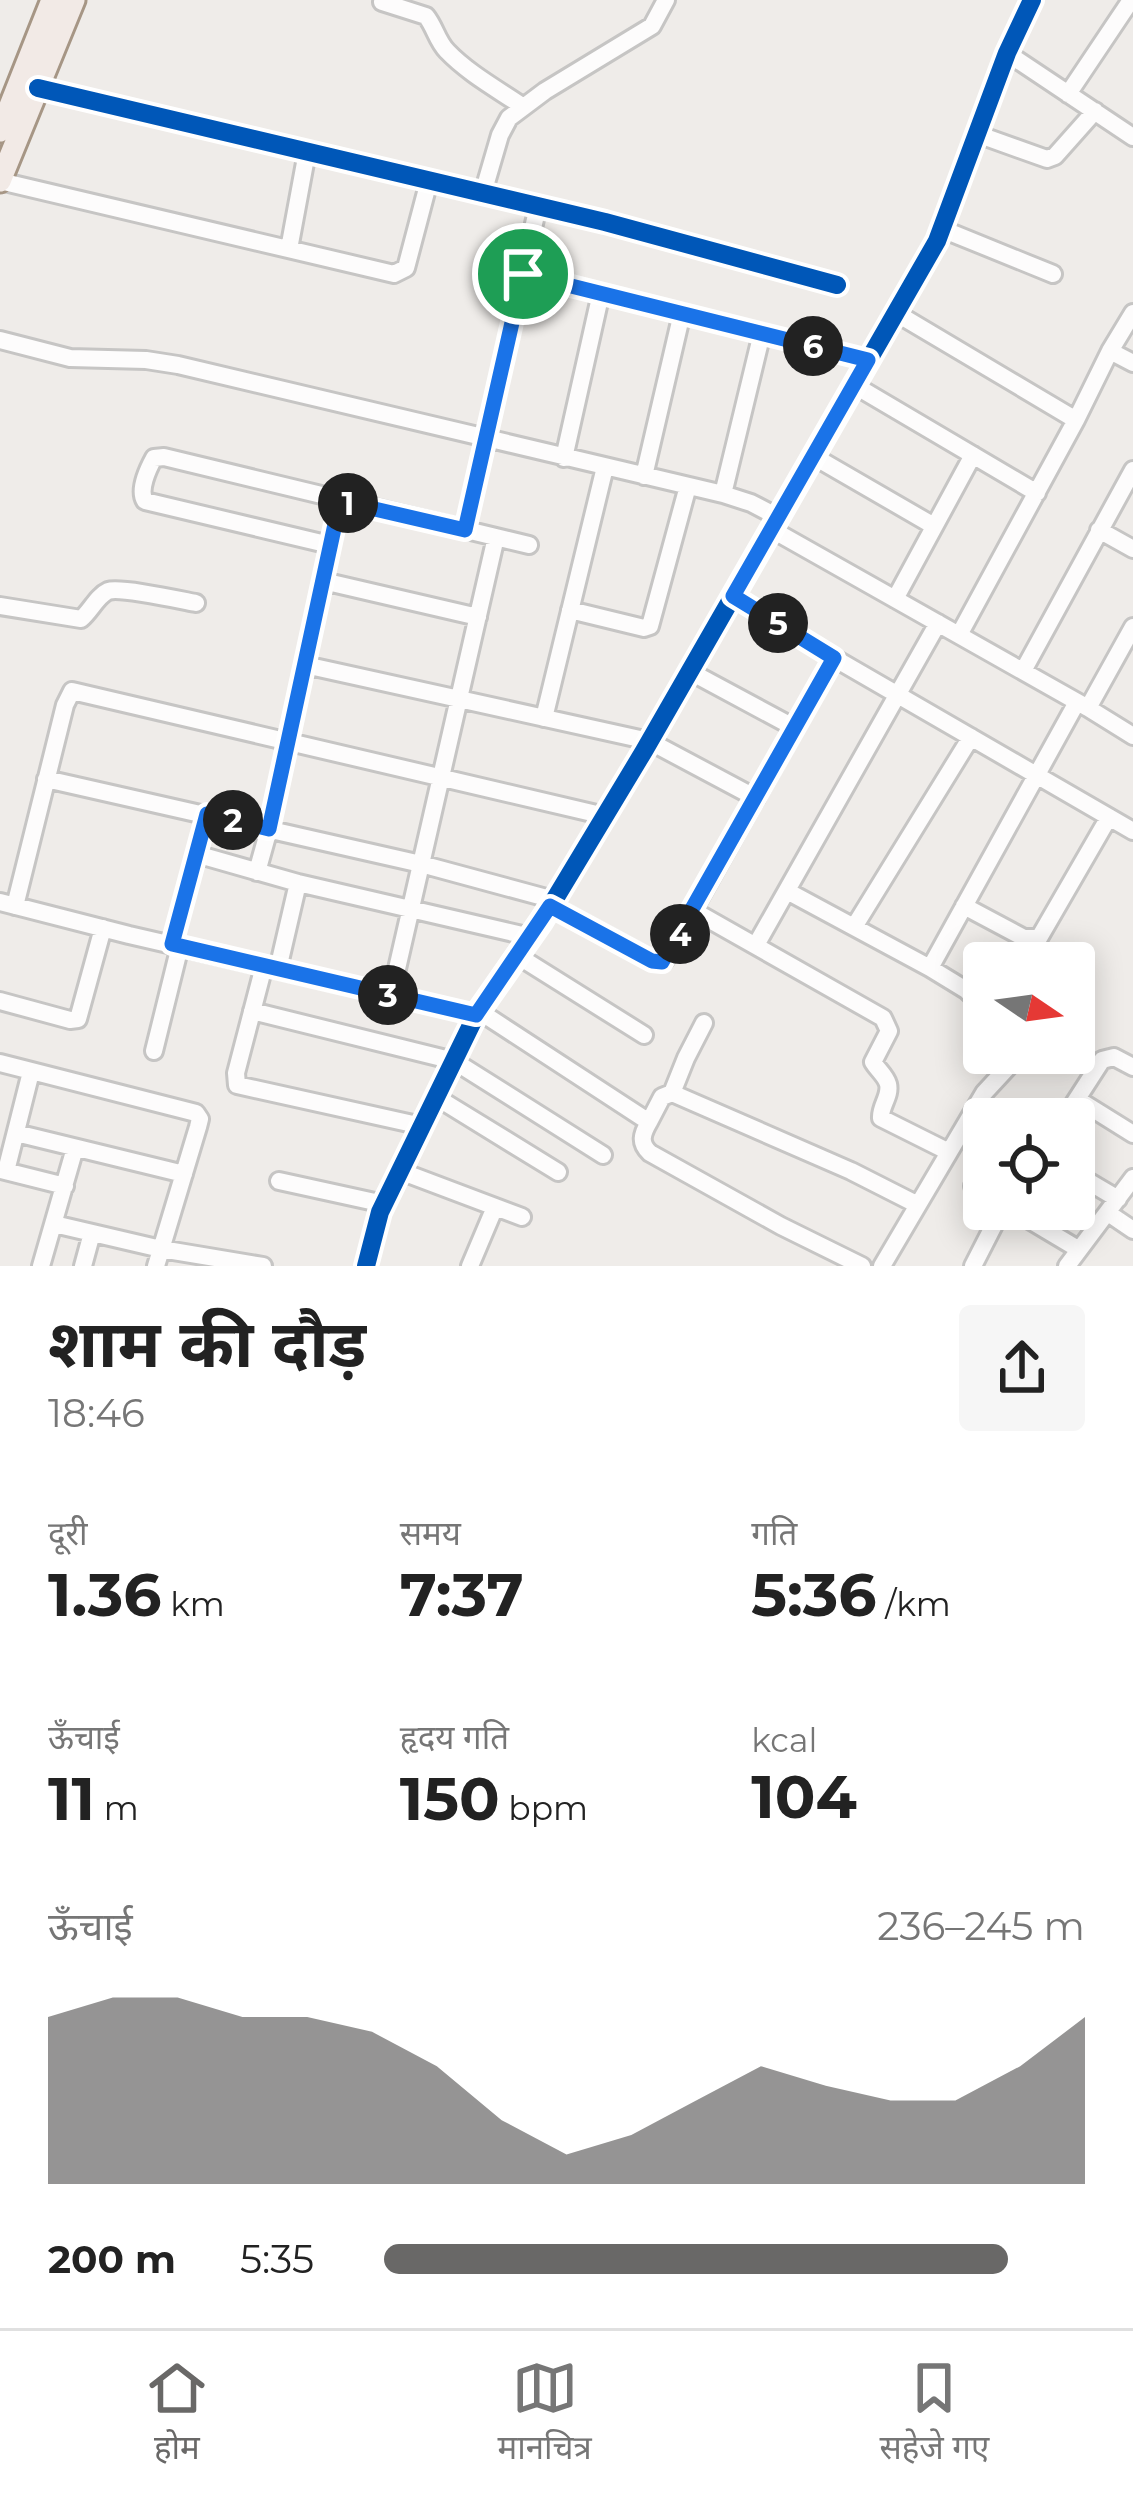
<!DOCTYPE html>
<html lang="hi">
<head>
<meta charset="utf-8">
<style>
	body { margin:0; font-family:Montserrat,"Noto Sans Devanagari",sans-serif; background:#f6f6f6; color:#222; height:100vh; display:flex; flex-direction:column; font-size:45px; white-space:nowrap }
	* { box-sizing:border-box; margin:0 }
	p { font-size:39px; color:#767676 }
	.icon { flex:none; width:66px; height:66px; fill:none; stroke:currentColor; stroke-width:2; stroke-linecap:round; stroke-linejoin:round }
	.map { position:relative; height:1266px; overflow:hidden }
	.panel { display:flex; flex-direction:column; background:#fff; flex:1 }
	.panel>* { flex:none }
	.needle { width:78px; rotate:103deg }
	.fabs { position:absolute; left:963px; top:942px; display:grid; gap:24px }
	.fabs a { display:grid; place-items:center; width:132px; height:132px; border-radius:12px; background:#fff; box-shadow:0 6px 30px #0003; font-size:60px }
	.pin { position:absolute; display:grid; place-items:center; width:102px; height:102px; color:#fff; margin:-51px; border:6px solid #fff; border-radius:50%; box-shadow:0 3px 12px #0007 }
	.km { position:absolute; width:60px; height:60px; margin:-30px; border-radius:50%; background:#222; color:#fff; font-size:33px; line-height:60px; text-align:center }
	.round { display:grid; place-items:center; flex:none; width:126px; height:126px; border-radius:12px; background:#f6f6f6 }
	.head { display:flex; align-items:center; justify-content:space-between; height:204px; padding:0 48px }
	h1 { font-size:66px; font-weight:700; line-height:90px }
	.metrics { display:grid; grid-template-columns:repeat(3,1fr); gap:18px; height:204px; padding:12px 48px }
	.metrics div { display:grid; align-content:center }
	.metrics b { font-size:60px; font-weight:700 }
	.metrics small { font-size:33px; font-weight:400 }
	.metrics p { font-size:33px }
	.chart { height:336px; padding:24px 48px }
	.chart p { display:flex; justify-content:space-between }
	.chart svg { width:100%; height:216px; margin-top:12px; fill:#696867; opacity:.7 }
	ul { padding:0 48px; list-style:none; font-size:39px }
	li { display:grid; grid-template-columns:192px 144px 1fr; align-items:center; height:90px }
	li i { height:30px; border-radius:15px; background:#696867 }
	.tab-bar { display:flex; justify-content:space-around; align-items:center; height:168px; border-top:3px solid #e0e0e0; background:#fff; font-size:33px; color:#767676 }
	.tab-bar a { display:grid; justify-items:center; gap:6px }
	.tab-bar .on { color:#696867 }
	.map>svg:first-child { display:block }
	.lines { fill:none; stroke-linecap:round; stroke-linejoin:round }
	.minor-casing { stroke:#c6c5c4; stroke-width:22 }
	.major-casing { stroke:#a69685; stroke-width:27 }
	.minor { stroke:#fdfcfc; stroke-width:16 }
	.major { stroke:#f2eae6; stroke-width:21 }
	.cycleway-casing { stroke:#fff; stroke-width:26 }
	.cycleway { stroke:#0057b8; stroke-width:18 }
	.route-casing { stroke:#fff; stroke-width:24 }
	.route { stroke:#1a73e8; stroke-width:15 }
</style>
</head>
<body>
<div class="map">
<svg width="1133" height="1266" viewBox="0 0 1133 1266">
	<rect width="100%" height="100%" fill="#efece9"/>
	<g class="lines">
		<defs>
			<path id="minor" d="M382 2 426 16C435 27 437 41 447 51 468 73 497 89 522 106
				M1007 53 1133 137
				M38 88 605 222 837 285
				M1068 94 1131 0
				M977 134 1047 159 1055 156 1095 111
				M0 181 394 274 406 268 429 181
				M483 193 500 135 509 118 545 91 652 26 666 0
				M942 229 1053 274
				M289 249 307 152
				M523 274 869 360
				M896 313 1076 420
				M0 340 70 358 146 360 178 365 723 494 751 503 778 517
				M1110 351 1133 363
				M854 385 1037 493
				M813 456 934 526
				M564 458 601 293
				M644 476 682 313
				M723 494 762 333
				M771 529 1088 708 1133 736
				M465 530 538 206
				M1099 530 1133 549
				M330 545 145 501C138 490 148 469 154 458L164 457 529 545
				M323 581 478 617
				M733 596 834 658 1133 831
				M895 599 973 455
				M0 606 81 619C90 612 97 596 108 591 120 587 180 600 196 603
				M570 610 644 628 650 626 688 486
				M959 635 1076 420 1110 351 1133 313
				M305 665 649 741 756 798
				M689 671 795 728
				M1023 671 1133 470
				M1088 708 1133 627
				M544 718 605 467
				M46 779 421 864 554 900
				M196 854 298 883 531 937
				M257 872 269 829 340 501
				M787 891 930 968 966 990 984 1007
				M0 902 129 935 476 1015
				M15 906 65 705 72 691 605 816
				M551 906 653 961 665 960 834 658
				M964 906 1024 938H1039L1109 817
				M694 911 883 1018 889 1031 873 1062C877 1069 886 1076 888 1084 891 1096 880 1106 881 1118L949 1152
				M854 927 971 737
				M172 944 207 814
				M756 945 938 623
				M518 956 644 1035
				M264 966 236 1073 237 1085 422 1126
				M930 968 1077 702
				M278 969 298 883
				M391 995 496 537
				M1074 999 1078 996
				M0 1001 70 1020 78 1019 103 928
				M252 1011 454 1061 603 1155
				M479 1011 649 1122C642 1134 639 1143 650 1153L781 1226 862 1266
				M154 1051 180 946
				M0 1063 196 1113 200 1119 198 1127 156 1266
				M672 1093 851 1171 918 1205
				M436 1097 558 1172
				M1077 1099 1133 1134
				M1064 1119 1102 1060 1114 1057 1133 1067
				M649 1122 662 1097 672 1093 686 1058 704 1023
				M16 1133 184 1174
				M1 1170 65 1186
				M6 1171 31 1072
				M400 1171 522 1217
				M1074 1173 1118 1199
				M279 1181 384 1204
				M973 1186 984 1193
				M1011 1209 1078 1249
				M1108 1213 1133 1230
				M54 1224 161 1249 263 1266
				M41 1266 75 1148
				M83 1266 92 1233
				M366 1266 380 1212 476 1015 541 922 644 751 937 241 1007 53 1032 0
				M470 1266 495 1207
				M882 1266 984 1093 1021 1053
				M973 1266 995 1223
				M1067 1266 1133 1178"/>
			<path id="major" d="M0 131 52 0
				M0 181 74 0"/>
		</defs>
		<use href="#minor" class="minor-casing"/>
		<use href="#major" class="major-casing"/>
		<use href="#minor" class="minor"/>
		<use href="#major" class="major"/>
		<defs>
			<path id="cycleway" d="M38 88 605 222 837 285
				M366 1266 380 1212 476 1015 541 922 644 751 937 241 1007 53 1032 0"/>
		</defs>
		<use href="#cycleway" class="cycleway-casing"/>
		<use href="#cycleway" class="cycleway"/>
	</g>
	<g class="lines">
		<defs>
			<path id="route" d="M523 274 868 360 733 596 834 658 662 962 652 961 550 906 476 1015 172 944 207 814 269 829 340 501 465 530Z"/>
		</defs>
		<use href="#route" class="route-casing"/>
		<use href="#route" class="route"/>
	</g>
</svg>
<div class="fabs">
<a><svg class="needle" viewBox="-14 -14 28 28"><path d="M0-13l5 13h-10z" fill="#e53935"/><path d="M0 13l5-13h-10z" fill="#767676"/></svg></a>
<a><svg class="icon" aria-label="locate" viewBox="0 0 24 24"><circle cx="12" cy="12" r="6"/><path d="M12 2v4M12 18v4M2 12h4M18 12h4"/></svg></a>
</div>
<div class="pin" style="left:523px;top:274px;background:#1e9e55"><svg class="icon" aria-label="arrive" viewBox="0 0 24 24"><path d="M6 21V4h12l-3 4 3 4H6"/></svg></div>
<b class="km" style="left:348px;top:503px">1</b>
<b class="km" style="left:233px;top:820px">2</b>
<b class="km" style="left:388px;top:995px">3</b>
<b class="km" style="left:680px;top:934px">4</b>
<b class="km" style="left:778px;top:623px">5</b>
<b class="km" style="left:813px;top:346px">6</b>
</div>
<section class="panel">
<div class="head"><div><h1>शाम की दौड़</h1><p>18:46</p></div><a class="round"><svg class="icon" aria-label="share" viewBox="0 0 24 24"><path d="M12 15V3M7 8l5-5 5 5M5 13v7h14v-7"/></svg></a></div>
<div class="metrics">
<div><p>दूरी</p><b>1.36<small> km</small></b></div>
<div><p>समय</p><b>7:37</b></div>
<div><p>गति</p><b>5:36<small> /km</small></b></div>
</div>
<div class="metrics">
<div><p>ऊँचाई</p><b>11<small> m</small></b></div>
<div><p>हृदय गति</p><b>150<small> bpm</small></b></div>
<div><p>kcal</p><b>104</b></div>
</div>
<div class="chart"><p><span>ऊँचाई</span>236–245 m</p>
<svg viewBox="0 0 160 44" preserveAspectRatio="none"><path d="M0 44V10L10 6L20 6L30 10L40 10L50 13L60 20L70 31L80 38L90 34L100 27L110 20L120 24L130 27L140 27L150 20L160 10V44z"/></svg>
</div>
<ul>
<li><b>200 m</b>5:35<i style="width:89%"></i></li>
</ul>
</section>
<nav class="tab-bar">
<a class="on"><svg class="icon" aria-label="home" viewBox="0 0 24 24"><path d="M3 11l9-7 9 7M6 9v11h12V9"/></svg>होम</a>
<a><svg class="icon" aria-label="map" viewBox="0 0 24 24"><path d="M3 6l6-2 6 2 6-2v14l-6 2-6-2-6 2zM9 4v14M15 6v14"/></svg>मानचित्र</a>
<a><svg class="icon" aria-label="saved" viewBox="0 0 24 24"><path d="M7 4h10v16l-5-4-5 4z"/></svg>सहेजे गए</a>
</nav>
</body>
</html>
